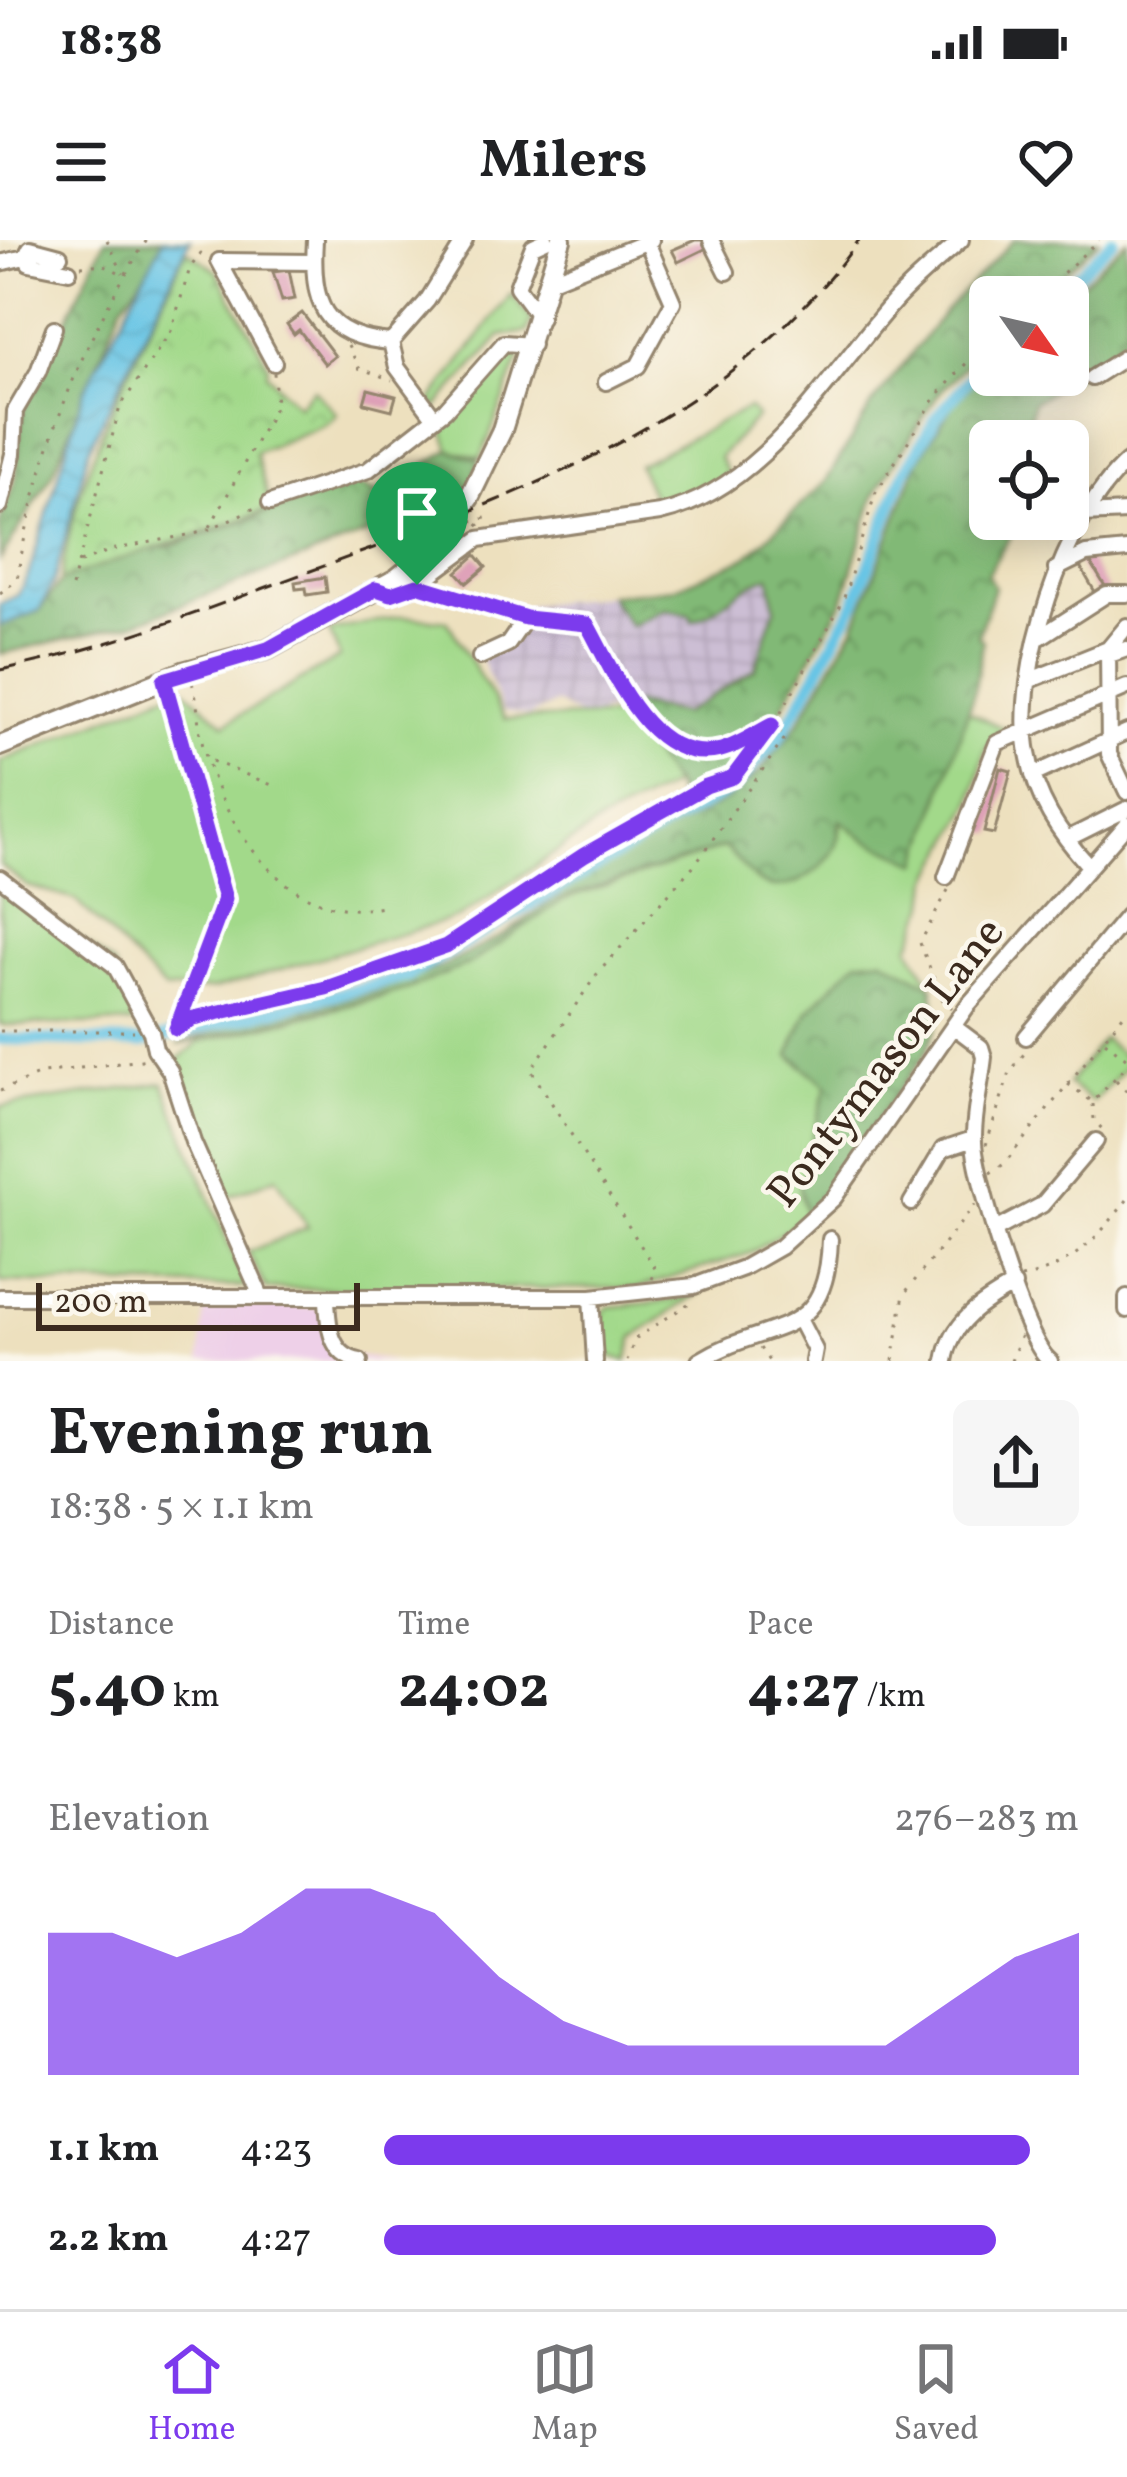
<!DOCTYPE html>
<html lang="en">
<head>
<meta charset="utf-8">
<style>
	body { margin:0; font-family:Vollkorn,serif; background:#f6f6f6; color:#202124; height:100vh; display:flex; flex-direction:column; font-size:45px; white-space:nowrap }
	* { box-sizing:border-box; margin:0 }
	p { font-size:39px; color:#757577 }
	.icon { flex:none; width:66px; height:66px; fill:none; stroke:currentColor; stroke-width:2; stroke-linecap:round; stroke-linejoin:round }
	.map { position:relative; height:1121px; overflow:hidden }
	.drawer { display:flex; flex-direction:column; background:#fff; flex:1 }
	.drawer>* { flex:none }
	.needle { width:78px; rotate:124deg }
	.tools { position:absolute; left:969px; top:36px; display:grid; gap:24px }
	.tools a { display:grid; place-items:center; width:120px; height:120px; border-radius:18px; background:#fff; box-shadow:0 6px 30px #0003; font-size:60px }
	.scale { position:absolute; left:36px; bottom:30px; width:324px; box-sizing:border-box; padding-left:12px; border:6px solid #3b2a1e; border-top:0; font-size:33px; line-height:42px; white-space:nowrap; color:#3b2a1e; -webkit-text-stroke:9px #fbf7ec; paint-order:stroke }
	.pin { position:absolute; display:grid; place-items:center; width:102px; height:102px; color:#fff; margin:-123px -51px; border-radius:50% 50% 50% 0; rotate:-45deg; box-shadow:0 0 12px #0007 }
	.pin .icon { rotate:45deg }
	.round { display:grid; place-items:center; flex:none; width:126px; height:126px; border-radius:18px; background:#f6f6f6 }
	.head { display:flex; align-items:center; justify-content:space-between; height:204px; padding:0 48px }
	h1 { font-size:66px; font-weight:700; line-height:90px }
	.figures { display:grid; grid-template-columns:repeat(3,1fr); gap:18px; height:204px; padding:12px 48px }
	.figures div { display:grid; align-content:center }
	.figures b { font-size:60px; font-weight:700 }
	.figures small { font-size:33px; font-weight:400 }
	.figures p { font-size:33px }
	.chart { height:336px; padding:24px 48px }
	.chart p { display:flex; justify-content:space-between }
	.chart svg { width:100%; height:216px; margin-top:12px; fill:#7c3aed; opacity:.7 }
	ul { padding:0 48px; list-style:none; font-size:39px }
	li { display:grid; grid-template-columns:192px 144px 1fr; align-items:center; height:90px }
	li i { height:30px; border-radius:15px; background:#7c3aed }
	.status { display:flex; justify-content:space-between; align-items:center; height:84px; padding:0 60px; background:#fff; direction:ltr }
	.status svg { height:33px; fill:currentColor }
	header { display:flex; justify-content:space-between; align-items:center; height:156px; padding:0 48px; background:#fff; font-size:54px; font-weight:700 }
	.tab-bar { display:flex; justify-content:space-around; align-items:center; height:168px; border-top:3px solid #e0e0e0; background:#fff; font-size:33px; color:#757577 }
	.tab-bar a { display:grid; justify-items:center; gap:6px }
	.tab-bar .current { color:#7c3aed }
	.map>svg:first-child { display:block }
	.built { fill:#eed0e8 }
	.industrial { fill:url(#industrial-grid) }
	.grass { fill:#a2d98a; stroke:#6e8254; stroke-width:3 }
	.forest { fill:url(#forest-crowns); stroke:#5e724a; stroke-width:3 }
	.park { fill:url(#park-crowns); stroke:#6e8254; stroke-width:3 }
	.water { fill:url(#water-waves); stroke:#517882; stroke-width:3 }
	.lines { fill:none; stroke-linecap:round; stroke-linejoin:round }
	.canal { stroke:#67c5e5; stroke-width:12 }
	.building { fill:#de9fb7 }
	.minor-casing { stroke:#94856e; stroke-width:20 }
	.major-casing { stroke:#94856e; stroke-width:24 }
	.path { stroke:#94856e; stroke-width:3; stroke-dasharray:3 9; stroke-linecap:butt }
	.minor { stroke:#fff; stroke-width:14 }
	.major { stroke:#fff; stroke-width:18 }
	.rail { stroke:#3b2a1e; stroke-width:3; stroke-dasharray:18 9; stroke-linecap:butt }
	.minor-bridge-casing { stroke:#94856e; stroke-width:20; stroke-linecap:butt }
	.minor-bridge { stroke:#fff; stroke-width:14 }
	.route-casing { stroke:#fff; stroke-width:24 }
	.route { stroke:#7c3aed; stroke-width:15 }
	.labels { text-anchor:middle; stroke-width:9; stroke-linejoin:round; paint-order:stroke }
	.street-label { font-size:45px; fill:#3b2a1e; stroke:#fbf7ec }
</style>
</head>
<body>
<div class="status"><b>18:38</b><svg viewBox="0 0 49 12"><path d="M0 12V9h3v3zM5 12V6h3v6zM10 12V3h3v9zM15 12V0h3v12zM26 1h20v11H26zM47 4h2v5h-2z"/></svg></div>
<header><svg class="icon" aria-label="menu" viewBox="0 0 24 24"><path d="M4 6h16M4 12h16M4 18h16"/></svg>Milers<svg class="icon" aria-label="heart" viewBox="0 0 24 24"><path d="M12 20l-8-8c-3-5 5-10 8-4 3-6 11-1 8 4z"/></svg></header>
<div class="map">
<svg width="1127" height="1121" viewBox="0 0 1127 1121">
	<defs>
		<pattern id="industrial-grid" width="8" height="8" patternUnits="userSpaceOnUse" patternTransform="scale(3)"><rect width="8" height="8" fill="#ccbed4"/><path d="M0 4h8M4 0v8" fill="none" stroke="#b0a3b6"/></pattern>
		<pattern id="forest-crowns" width="20" height="18" patternUnits="userSpaceOnUse" patternTransform="scale(3)"><rect width="20" height="18" fill="#81b976"/><path d="M2 6a3 3 0 1 1 6 0M12 15a3 3 0 1 1 6 0" fill="none" stroke="#6b9760"/></pattern>
		<pattern id="park-crowns" width="20" height="18" patternUnits="userSpaceOnUse" patternTransform="scale(3)"><rect width="20" height="18" fill="#a2d98a"/><path d="M2 6a3 3 0 1 1 6 0M12 15a3 3 0 1 1 6 0" fill="none" stroke="#8cba77"/></pattern>
		<pattern id="water-waves" width="16" height="10" patternUnits="userSpaceOnUse" patternTransform="scale(3)"><rect width="16" height="10" fill="#67c5e5"/><path d="M0 5q4-4 8 0t8 0" fill="none" stroke="#5aa9c4"/></pattern>
	</defs>
	<rect width="100%" height="100%" fill="#fbf7ec"/>
	<filter id="ink" filterUnits="userSpaceOnUse"><feTurbulence type="fractalNoise" baseFrequency=".00833" numOctaves="2"/><feDisplacementMap in="SourceGraphic" scale="24" xChannelSelector="R" yChannelSelector="G"/><feConvolveMatrix kernelMatrix="1 2 1 2 8 2 1 2 1" color-interpolation-filters="sRGB"/></filter>
	<filter id="wash" filterUnits="userSpaceOnUse"><feTurbulence type="fractalNoise" baseFrequency=".004" numOctaves="4" result="noise"/><feDisplacementMap in="SourceGraphic" scale="48" xChannelSelector="R" yChannelSelector="G"/><feGaussianBlur stdDeviation="2.7" result="paint"/><feColorMatrix in="noise" values="0 0 0 0 0 0 0 0 0 0 0 0 0 0 0 0 0 1.4 0 .05"/><feComposite in="paint" operator="in"/></filter>
	<g filter="url(#wash)">
		<rect width="100%" height="100%" fill="#ede0be"/>
		<path class="built" d="M205 1063 335 1069 330 1088 345 1115 397 1121H200Z"/>
		<path class="industrial" d="M770 335 775 369 756 429 682 474 635 464 582 478 556 463 529 476 503 471 480 417 508 403 529 365 609 355 630 386 665 369 691 372 692 380 708 375 748 343Z"/>
		<path class="grass" d="M511 54 532 80 527 92 501 96 436 168 430 163Z
			M508 108 520 117 481 218 450 210 441 183Z
			M748 168 757 177 719 217 729 236 700 254 658 267 638 225Z
			M403 376 447 381 505 479 623 476 674 545 600 582 460 677 214 749 165 750 76 660 27 646 0 625V522L182 447 225 484 340 417 329 391Z
			M968 471 1011 492 986 508 971 565 930 640 927 664 910 707 932 746 882 719 808 771 827 845 806 977 751 1013 638 1048 266 1049 248 1012 308 987 276 937 225 958 174 823 199 802 379 758 471 723 562 660 725 607 737 618 839 599 841 580 865 599 924 600Z
			M0 638 114 725 138 783 0 785Z
			M1103 799 1127 819V825L1093 862 1068 844Z
			M163 843 246 1047 0 1042V867Z
			M702 1051 634 1097 627 1121 604 1114 601 1076 608 1067 669 1061Z"/>
		<path class="forest" d="M105 0H171L121 66 53 233 0 320V283L16 238 22 172Z
			M1014 0H1099L1038 57H990V98L936 157 875 254 843 361 772 485 733 537 679 563 674 545 623 476 635 464 683 474 755 429 775 369 770 336C740 344 722 371 692 381L690 374 665 369 630 386 609 355 674 348 747 317 826 241 873 163 945 71Z
			M1127 0 1126 95 1093 126 1033 162 1025 201H990V279H1021L987 334 994 347 978 396 983 401 974 452 919 623 865 599 840 580C838 588 840 597 836 606 824 631 783 659 758 641 746 632 736 617 724 607L567 657 471 723 408 749 177 805 221 788 372 752 442 727 505 694 593 631 728 559 760 532 797 485 854 387 918 221 954 163 990 123V135H1068L1067 57Z
			M450 210 479 220 469 255 134 383 0 414V386L39 371 61 341 135 310 172 306 351 243 377 253Z
			M882 718 932 746 938 783 924 816 806 977 799 947 827 845 789 815 808 771 857 721Z"/>
		<path class="park" d="M186 10 217 31 268 124 267 134 298 166 313 149 337 174 328 183 255 213 271 268C202 297 131 312 61 341 76 221 138 119 186 10Z"/>
		<path class="water" d="M163 0H190L89 208 54 341 39 371 0 386V364L18 355 29 333 84 151Z"/>
		<g class="lines">
			<path class="canal" d="M1054 57 1113 0
				M0 799 142 803 408 736 734 547 779 498 807 451 855 362 904 233 936 178 990 114"/>
		</g>
		<g id="blocks">
			<path class="building" d="M695 0H704L707 8 678 22 672 10Z
				M289 30 295 59 282 61 273 32Z
				M302 73 335 116 325 124 299 90 294 94 287 84Z
				M368 149 396 156 392 170 364 163Z
				M476 315 486 327 467 343 457 332Z
				M1086 315 1108 351 1098 357 1077 321Z
				M325 337 327 352 307 355 306 348 296 349 295 342Z
				M1000 528 1011 531 994 594 984 592Z"/>
		</g>
	</g>
	<g filter="url(#ink)">
		<use href="#blocks" fill-opacity="0" stroke="#94856e" stroke-width="3"/>
		<g class="lines">
			<defs>
				<path id="minor" d="M315 0C311 63 322 97 391 102
					M711 0 727 32
					M26 16 29 23 69 31
					M26 16 30 8 60 16
					M0 23 33 15
					M552 40 651 0
					M540 78 517 47 533 6 546 0
					M391 102 427 61 465 0
					M391 102 397 127 434 177
					M274 123 219 21 313 22
					M1092 138 1127 116
					M606 142 638 126 673 62 647 2
					M270 263 368 230 445 170 504 103 532 105
					M0 266 13 214 15 171 38 132 54 88
					M1083 274 1127 272
					M1056 329 1086 314 1127 310
					M417 345 526 378 508 404 480 417
					M377 349 391 354 417 345 479 299 660 273C762 250 827 137 892 64 913 40 938 21 961 0
					M1127 386 1108 409 1109 514 1127 552
					M1040 397 1107 354H1127
					M1109 415 1127 409
					M1033 439 1108 409
					M1033 535 1127 492
					M1067 599 1127 569
					M1089 626C1059 593 1036 559 1028 513 1013 432 1064 277 1127 222
					M946 637 997 503 1127 447
					M0 638 115 726 151 792
					M957 789 981 807 984 817C981 845 973 875 974 902 975 936 1025 1104 1050 1121
					M1026 797 1127 676
					M155 809 170 831 193 902 260 1054
					M911 963 943 909 973 899
					M997 989 1042 965 1096 901
					M0 1057H591L694 1046 743 1028 780 1007 834 958 968 765 1127 584
					M591 1057 595 1121
					M1127 1057V1070
					M327 1059C328 1085 330 1116 360 1121
					M800 1081 815 1110 813 1121
					M699 1121C771 1077 827 1104 830 999
					M945 1121C951 1082 982 1063 1014 1045"/>
				<path id="major" d="M0 506 186 431 268 409 396 339 431 311 469 258 502 190 561 0"/>
			</defs>
			<use href="#minor" class="minor-casing"/>
			<use href="#major" class="major-casing"/>
			<path class="path" d="M107 0 123 33
				M81 26 103 24 122 34
				M1037 57 1099 0
				M348 105 359 128 392 140
				M471 281 486 278 477 287
				M210 287 276 165 274 133
				M80 323 111 310 203 292 257 267
				M72 347 120 167 171 91 190 28 201 13 206 16
				M0 353 17 340C36 221 80 101 147 0
				M540 380 587 384C614 431 652 532 723 509 738 504 753 495 767 488
				M192 443C199 460 197 480 201 498 221 583 285 689 387 666
				M168 453 225 659 176 787
				M212 521 277 547
				M948 650 920 703 942 759 952 768
				M0 791H134
				M165 791 195 778 326 748 446 706 584 615 706 546 733 537 779 476 843 361 875 254 936 157 990 97
				M1105 801 1127 819
				M1116 840 1127 852
				M1068 844 1093 862 1127 825
				M0 851 43 833 149 819
				M1093 864 1094 880 1104 891
				M986 905 1010 832 1027 810
				M990 933 1004 924 1127 770
				M1021 1038C1070 1028 1097 999 1127 960
				M652 1039 656 1030 531 830 597 734 695 624 786 497 775 487
				M760 1108 769 1121
				M627 1121 635 1099 694 1060
				M893 1121 904 1054 975 965
				M1011 1121 1021 1095"/>
			<use href="#minor" class="minor"/>
			<use href="#major" class="major"/>
			<path class="rail" d="M0 430C106 409 204 370 305 333 510 258 727 185 859 0"/>
			<defs>
				<path id="minor-bridge" d="M151 792 155 809"/>
			</defs>
			<use href="#minor-bridge" class="minor-bridge-casing"/>
			<use href="#minor-bridge" class="minor-bridge"/>
		</g>
	</g>
	<g class="lines" filter="url(#ink)">
		<defs>
			<path id="route" d="M417 345 526 378 587 384C614 432 650 527 721 510 738 506 756 493 772 485L733 537 706 546 584 615 446 706 326 748 194 778 176 789 225 659 164 440 268 409 376 349 391 354Z"/>
		</defs>
		<use href="#route" class="route-casing"/>
		<use href="#route" class="route"/>
	</g>
	<g class="labels">
		<g class="street-label">
			<text transform="translate(884 821) rotate(-52)" y="16">Pontymason Lane</text>
		</g>
	</g>
</svg>
<div class="tools">
<a><svg class="needle" viewBox="-14 -14 28 28"><path d="M0-13l5 13h-10z" fill="#e53935"/><path d="M0 13l5-13h-10z" fill="#757577"/></svg></a>
<a><svg class="icon" aria-label="locate" viewBox="0 0 24 24"><circle cx="12" cy="12" r="6"/><path d="M12 2v4M12 18v4M2 12h4M18 12h4"/></svg></a>
</div>
<div class="scale">200 m</div>
<div class="pin" style="left:417px;top:345px;background:#1e9e55"><svg class="icon" aria-label="arrive" viewBox="0 0 24 24"><path d="M6 21V4h12l-3 4 3 4H6"/></svg></div>
</div>
<section class="drawer">
<div class="head"><div><h1>Evening run</h1><p>18:38 · 5 × 1.1 km</p></div><a class="round"><svg class="icon" aria-label="share" viewBox="0 0 24 24"><path d="M12 15V3M7 8l5-5 5 5M5 13v7h14v-7"/></svg></a></div>
<div class="figures">
<div><p>Distance</p><b>5.40<small> km</small></b></div>
<div><p>Time</p><b>24:02</b></div>
<div><p>Pace</p><b>4:27<small> /km</small></b></div>
</div>
<div class="chart"><p><span>Elevation</span>276–283 m</p>
<svg viewBox="0 0 160 44" preserveAspectRatio="none"><path d="M0 44V15L10 15L20 20L30 15L40 6L50 6L60 11L70 24L80 33L90 38L100 38L110 38L120 38L130 38L140 29L150 20L160 15V44z"/></svg>
</div>
<ul>
<li><b>1.1 km</b>4:23<i style="width:93%"></i></li>
<li><b>2.2 km</b>4:27<i style="width:88%"></i></li>
</ul>
</section>
<nav class="tab-bar">
<a class="current"><svg class="icon" aria-label="home" viewBox="0 0 24 24"><path d="M3 11l9-7 9 7M6 9v11h12V9"/></svg>Home</a>
<a><svg class="icon" aria-label="map" viewBox="0 0 24 24"><path d="M3 6l6-2 6 2 6-2v14l-6 2-6-2-6 2zM9 4v14M15 6v14"/></svg>Map</a>
<a><svg class="icon" aria-label="saved" viewBox="0 0 24 24"><path d="M7 4h10v16l-5-4-5 4z"/></svg>Saved</a>
</nav>
</body>
</html>
